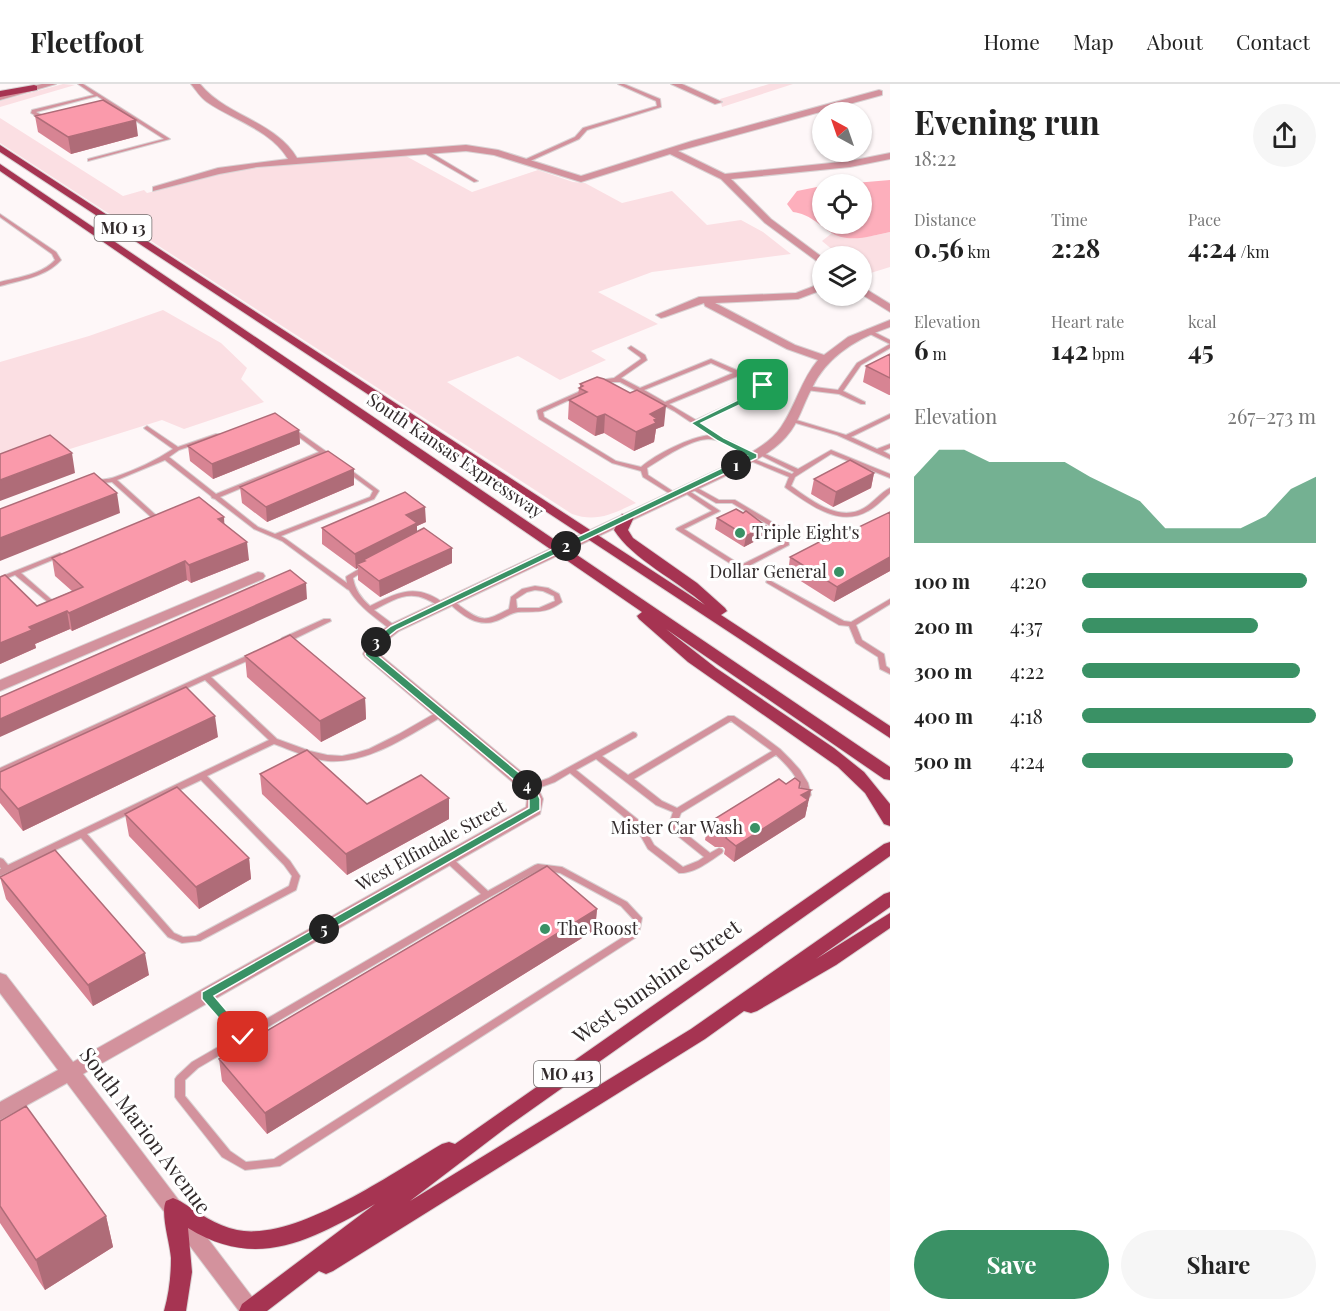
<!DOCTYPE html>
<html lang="en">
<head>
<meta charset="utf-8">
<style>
	body { margin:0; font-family:"Playfair Display",serif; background:#f6f6f6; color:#222; height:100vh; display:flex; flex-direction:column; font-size:22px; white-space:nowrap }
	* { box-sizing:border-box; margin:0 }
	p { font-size:20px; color:#767676 }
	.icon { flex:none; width:33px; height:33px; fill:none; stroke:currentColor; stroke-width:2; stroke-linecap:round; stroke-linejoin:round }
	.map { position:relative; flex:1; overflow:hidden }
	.sheet { display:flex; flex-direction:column; background:#fff; width:450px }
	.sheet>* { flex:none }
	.needle { width:39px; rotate:320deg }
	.controls { position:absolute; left:812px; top:18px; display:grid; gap:12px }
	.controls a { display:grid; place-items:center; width:60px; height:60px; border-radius:50%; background:#fff; box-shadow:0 2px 4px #0004; font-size:30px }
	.pin { position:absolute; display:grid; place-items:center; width:51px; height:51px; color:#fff; margin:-26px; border-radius:12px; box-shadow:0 3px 9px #0006 }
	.km { position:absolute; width:30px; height:30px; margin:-15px; border-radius:50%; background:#222; color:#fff; font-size:16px; line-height:30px; text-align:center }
	.round { display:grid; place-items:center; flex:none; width:63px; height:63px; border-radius:32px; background:#f6f6f6 }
	.headline { display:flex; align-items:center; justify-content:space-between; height:102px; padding:0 24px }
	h1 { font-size:33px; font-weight:700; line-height:45px }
	.figures { display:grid; grid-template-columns:repeat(3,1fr); gap:9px; height:102px; padding:6px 24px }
	.figures div { display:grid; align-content:center }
	.figures b { font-size:26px; font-weight:700 }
	.figures small { font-size:16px; font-weight:400 }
	.figures p { font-size:16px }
	.chart { height:168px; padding:12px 24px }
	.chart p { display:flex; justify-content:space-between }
	.chart svg { width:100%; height:108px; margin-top:6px; fill:#3a9165; opacity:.7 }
	.button { display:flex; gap:12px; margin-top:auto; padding:12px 24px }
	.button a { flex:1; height:69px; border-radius:36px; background:#3a9165; color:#fff; font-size:24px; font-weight:700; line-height:69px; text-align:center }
	.button a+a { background:#f6f6f6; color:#222 }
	ul { padding:0 24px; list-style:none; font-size:20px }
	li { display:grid; grid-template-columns:96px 72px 1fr; align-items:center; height:45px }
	li i { height:15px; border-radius:8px; background:#3a9165 }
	header { display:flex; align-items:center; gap:36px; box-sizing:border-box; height:84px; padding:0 30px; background:#fff; border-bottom:2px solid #e0e0e0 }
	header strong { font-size:28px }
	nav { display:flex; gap:33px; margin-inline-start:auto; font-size:21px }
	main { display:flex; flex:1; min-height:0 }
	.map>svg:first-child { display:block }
	.green { fill:#fbdfe3 }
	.water { fill:#fdafbc }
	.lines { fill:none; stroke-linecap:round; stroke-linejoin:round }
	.service-casing { stroke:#d9d2d3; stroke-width:2 }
	.minor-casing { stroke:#d9d2d3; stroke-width:2 }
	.tertiary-casing { stroke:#d9d2d3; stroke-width:2 }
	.primary-casing { stroke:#d9d2d3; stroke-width:2 }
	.service { fill:#d3929d; fill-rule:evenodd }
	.minor { fill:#d3929d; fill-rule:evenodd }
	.tertiary { fill:#d3929d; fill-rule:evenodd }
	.primary { fill:#a63452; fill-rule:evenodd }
	.wall { fill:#d78493 }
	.shaded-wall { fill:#af6c78 }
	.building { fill:#fa9aab; stroke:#af6c78; stroke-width:1.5 }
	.route { fill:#3a9165; stroke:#fff; stroke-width:1.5 }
	.poi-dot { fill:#3a9165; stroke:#fff; stroke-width:2 }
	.labels { text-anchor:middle; stroke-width:6; stroke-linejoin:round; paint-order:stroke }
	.shield { fill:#fff; stroke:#706b6b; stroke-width:1.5 }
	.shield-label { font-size:16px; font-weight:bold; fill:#322b2c }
	.street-label { font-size:18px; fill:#322b2c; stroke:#fff }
	.poi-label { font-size:18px; fill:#322b2c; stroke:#fff; text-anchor:start }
	.near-street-label { font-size:21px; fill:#322b2c; stroke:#fff }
</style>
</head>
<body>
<header>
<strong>Fleetfoot</strong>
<nav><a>Home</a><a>Map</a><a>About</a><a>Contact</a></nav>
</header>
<main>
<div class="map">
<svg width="890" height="1227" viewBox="0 0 890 1227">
	<rect width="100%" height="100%" fill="#fef7f8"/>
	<path class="green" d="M63 0 75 1 0 23V17Z
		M769 0H793L722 23 720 15Z
		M0 34 123 112 144 106 147 109 253 82 404 71 472 108 538 86 573 98 585 99 622 119 672 107 707 141 741 136 763 148 791 170 652 188 598 208 658 240 591 267 606 276 560 296 518 272 447 298 636 419C614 429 597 439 572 430L0 59Z
		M890 148V183L861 192V172H823L834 167 822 157 832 149C852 156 870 153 890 148Z
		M163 226 221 259 247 284 241 295 264 318 184 345 162 336 0 387V278L89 252Z"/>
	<path class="water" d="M890 96V148C871 152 848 160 830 148 815 138 811 131 793 128L787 120 797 107 822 102V140H861V100H843Z"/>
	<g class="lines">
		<defs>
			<path id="service" d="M78 0H83L170 55 88 77V75L164 55 97 12 36 28 49 35V37H45L31 29 32 26 94 11Z
				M618 0H624L660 15 661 23 587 46 579 55 528 78H524V76L575 53 583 44 657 22 656 17Z
				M424 67H428L478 97 474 98 424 69Z
				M0 130 56 168 61 176C46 193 21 196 0 202V198C19 193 41 191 55 176L52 170 0 133Z
				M868 245 890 256V260L866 248 865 247Z
				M890 260V264L861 281 843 307 865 318V320H861L839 310 806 306 803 304 806 302 838 306 857 279Z
				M631 262 645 271 647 276 621 294 640 304 711 275 741 288 767 303 768 304 766 307 700 339 721 353 734 359 756 371V373C746 373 736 363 726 359 720 357 714 355 708 355 689 356 663 374 647 384L648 391 677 410 678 411 677 412 675 413 643 393 641 387 612 379 539 335 537 327 538 326 585 305H589V307L543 328 544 333 616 377 641 383C656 370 690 353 710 351L674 327 620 298H610L602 301H598V299L607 295 614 294 641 275 640 273 629 265 628 264ZM711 279 733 289 665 318 644 306ZM738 292 762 305 696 336 669 320Z
				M890 330V334L851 353 877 365 890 360V364L883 367 890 371V375L837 351 789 337 788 336 791 334 793 335 846 351Z
				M147 342 178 363 216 350H220V352L179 366 169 373 216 410 319 368 288 345 291 343 293 344 334 373V375H330L323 370 220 413 258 443 275 450 370 413 373 407 343 385 344 384H348L378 406 379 407 374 415 281 452 286 455 347 499 346 493 347 492 364 482H368L369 483 368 484 353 494C355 506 361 514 370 522 399 508 417 498 446 521L444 522C437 522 433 518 426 515 407 506 391 517 374 526L398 544 394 546H391C376 534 359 523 349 506L347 505 282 457 254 445 215 415 212 414 211 412 165 376 117 396 158 433 151 437H147L146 436 151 433 112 398 94 400 91 398C98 395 107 396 115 393 135 386 155 377 173 365L145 345 144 344Z
				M831 366 890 390V394L831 370 795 393 791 402C811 416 839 439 864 424 873 419 880 409 890 404V409C883 415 876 423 868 427 839 444 809 420 786 404L785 403 789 393 746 375 747 374H751L792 390 794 388 756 369 757 368H761L798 385Z
				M692 401 719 416H735L787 447 789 461 743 485H739L677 446 676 445 677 444 712 427 682 407V405H686L720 427 684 445 741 481 783 460 782 449 732 419H716L690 404V402Z
				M60 469 63 471 62 472 21 489 53 517 54 518 53 519H49L15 491 0 497V493Z
				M769 496 844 537 851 538 890 515V520L856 541 862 556 884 570 886 582 890 585V590L880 585 878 573 856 559 849 542 839 541 767 499 766 498 767 497Z
				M535 502 548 504 559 510 562 518C546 530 536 527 518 528 510 529 503 535 496 537 477 544 460 530 447 517L448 516C454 516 455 518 460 522 483 539 485 537 509 525L511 513 522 505ZM535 506 543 507 554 512 555 517 539 524H517L516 515 527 508Z
				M324 535H330L331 537 288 558H282L281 556 282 554Z
				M255 568 259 570 258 572 211 593 277 655 310 667 327 671 342 672 356 669 369 665 399 650 439 627H445L446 629 445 631C410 650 370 680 328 677 310 675 291 666 274 660L207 692 290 777 300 792 296 806 200 857 182 859 168 853 81 754 0 792V785H1L0 783V774L3 775 8 781 269 656 205 596 0 690V684ZM201 696 284 781 292 792 289 802 196 852 183 853 174 849 87 750Z
				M728 632H734L756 647 780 665 791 676 800 686 808 699 811 711 808 715H802L801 713 803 710C798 693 789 683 776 671L681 729 676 742 710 769 719 764 722 765 723 767 722 769C710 777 694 790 679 789L648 765 635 742 570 689 555 698 533 706 530 707 526 704 527 702 549 694 633 648 636 649 637 651 636 653 602 672 628 691ZM731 637 772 667 677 724 662 717 634 695ZM596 675 656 721 673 728 668 743 669 745 704 773 698 777 683 783 654 761 641 738 576 686Z
				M448 772 451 773 488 807 535 781 538 780 562 783 627 818 642 834 639 850 638 852 280 1082 245 1086 222 1073 177 1016 175 1013V995L177 992 192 978 237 952 203 914 201 911 203 908 206 907 209 908 244 948 481 810 445 777 444 775 445 773ZM539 786 560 789 621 822 633 835 631 848 274 1075 246 1078 230 1067 185 1012V996L198 984 490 813Z"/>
			<path id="minor" d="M191 0H200C226 32 275 37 297 74L466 61 498 66 581 92 692 57 879 6 882 7V11L678 67 725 90 850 77 890 69V75L850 83 731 95 771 135 822 173V181L765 139 721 95 670 70 581 98 494 71 466 67 257 83 219 90 153 107V103L218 84 288 75C271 46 233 36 207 18 200 13 196 6 191 0Z
				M671 0H682L722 18 715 20Z
				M822 199V206L798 215 715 219 795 261 824 271 848 253 890 236V243C858 254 827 272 812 304 803 320 799 339 786 353 773 368 754 377 736 387L399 547 380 562 378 569 536 700 543 715 540 730 83 990 262 1226 239 1227 67 999 0 1036V1018L58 986 0 909V889L6 891 73 978 526 723 527 715 523 707 365 573 363 570 369 557 389 541 728 381C746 371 769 361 781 343 796 321 801 296 818 276L787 265 705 222 704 219 665 233 661 234 656 231 699 213 796 209Z
				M861 202 890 220V228L861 210Z
				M258 488 263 489 265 492 263 495 0 607V596Z"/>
			<path id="tertiary" d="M42 0H56L0 16V10Z"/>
			<path id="primary" d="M34 1 37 2V6L0 13V7Z
				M0 61 705 521C678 497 632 475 614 446L622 430H632L634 433 628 446 633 454 697 499 725 524 727 527 721 531 890 642V654L0 68Z
				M0 80 890 683V696L884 695 666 545 716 584 834 664 864 688 890 720V742L884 740 865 709 838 683 688 578 639 535 637 532 642 528 0 87Z
				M890 758V772L507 1043 410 1117 691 945 884 810 890 808V823L816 875 890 829V844L836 881 757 927 751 929 744 927 705 955 333 1187 326 1190 319 1187 267 1227H239L242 1220 375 1120C311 1156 257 1187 188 1144L192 1188 186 1227H164C169 1209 171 1192 171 1174 170 1159 160 1129 166 1117L173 1114 180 1117C198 1128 216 1142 237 1146 295 1158 392 1089 442 1060L449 1058 455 1060 884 760Z"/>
		</defs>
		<use href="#service" class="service-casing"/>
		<use href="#minor" class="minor-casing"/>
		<use href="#tertiary" class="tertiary-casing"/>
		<use href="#primary" class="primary-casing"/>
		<use href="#service" class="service"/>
		<use href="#minor" class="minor"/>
		<use href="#tertiary" class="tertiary"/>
		<use href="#primary" class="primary"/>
	</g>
	<path class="wall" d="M35 32 138 52 71 70 38 48Z
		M890 270V311H889L863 298 866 282Z
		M580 300 664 342 656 345 654 358 634 367 604 349 595 352 568 335 569 316 578 312 579 304 580 303Z
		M299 346 300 360 213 395 190 377 188 362Z
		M354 385V401L267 438 242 419 240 403Z
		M874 389 871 404 833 423 811 410 814 395Z
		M890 428V487L834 518 788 489 790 473 855 445Z
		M743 429 766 442 765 452 744 463 715 445 717 434Z
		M426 438 417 442V448L452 464V479L380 513 358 496V484L356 485 322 460V444Z
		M224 440 249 476 191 499 187 496 72 547 70 545 35 560 36 564 0 580V493L37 522 72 507 55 492 52 474Z
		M245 572 365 614 366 635 321 658 247 593Z
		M218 653 23 747 0 719V688Z
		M260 690 367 720 449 735 347 791 262 710Z
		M786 700 799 704 808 722 807 723 805 733 734 778 724 770 725 765 723 763H715L705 756 708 739Z
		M125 730 249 774 251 795 199 825 129 752Z
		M0 793 149 891 93 922 6 815Z
		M597 825 595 846 267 1050 222 997 219 975Z
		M0 1037 106 1132 113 1163 45 1206 0 1139Z"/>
	<path class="shaded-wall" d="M136 36 138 52 71 70 68 53Z
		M666 322 664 342 656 345 654 358 634 367 636 348 650 330Z
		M605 330 604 349 595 352 597 333Z
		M299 346 300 360 213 395 212 380Z
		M72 369 75 389 0 417V396Z
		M354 385V401L267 438 266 423Z
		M874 389 871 404 833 423 836 408Z
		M117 409 120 429 0 477V454Z
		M425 423 426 438 417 442V455L365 477 363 476V481L357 480 358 484 356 485 355 470 406 431Z
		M224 433 225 451 218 435Z
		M766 442 765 452 744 463 746 452Z
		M247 458 249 476 191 499 189 481Z
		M452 464V479L380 513 379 497Z
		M890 473V487L834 518 837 503Z
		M185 477 187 496 72 547 69 529Z
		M306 499 307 515 0 653V635Z
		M67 527 70 545 35 560 36 564 0 580V559L29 543Z
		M365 614 366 635 321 658 320 637Z
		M215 632 218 653 23 747 18 725Z
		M811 706 805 733 734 778 736 762 801 711Z
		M449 714V735L347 791 346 770Z
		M249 774 251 795 199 825 196 803Z
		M597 825 595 846 267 1050 265 1029Z
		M145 869 149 891 93 922 88 901Z
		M106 1132 113 1163 45 1206 36 1176Z"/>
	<path class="building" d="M103 16 136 36 68 53 35 32Z
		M890 270V294L866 282Z
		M597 293 604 295 630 309 637 306 666 322 650 330 657 335 654 336 656 339 636 348 605 330 597 333 569 316 587 308 579 304 583 302 580 300Z
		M275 329 299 346 212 380 188 362Z
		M50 351 72 369 0 396V370Z
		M328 367 354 385 266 423 240 403Z
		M850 376 874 389 836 408 814 395Z
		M94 389 117 409 0 454V425Z
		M405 408 425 423 406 431 417 439 355 470 322 444Z
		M199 413 224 433 218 435 247 458 189 481 185 477 69 529 67 527 29 543 32 546 0 559V493L5 491 37 522 83 503 52 474Z
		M736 425 743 429 746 427 766 442 746 452 717 434Z
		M890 428V473L837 503 790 473 850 442 855 445Z
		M424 444 452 464 379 497 357 480 365 477 363 476Z
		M290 486 306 499 0 635V613Z
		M290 551 365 614 320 637 245 572Z
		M186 603 215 632 18 725 0 704V688Z
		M307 666 367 720 421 691 449 714 346 770 260 690Z
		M795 694 800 698 799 704 811 706 801 711 808 716 736 762 726 754 728 749 725 746 718 747 708 739 779 695 786 700Z
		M177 703 249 774 196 803 125 730Z
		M55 766 145 869 88 901 0 793Z
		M547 782 597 825 265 1029 219 975Z
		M26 1022 106 1132 36 1176 0 1122V1037Z"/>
	<path class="route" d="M763 299 767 301V308L701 339 724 354 757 370V374L397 546 378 561 375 569 534 701 540 715V726L214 912 249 953 247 956H238L202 915V908L529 724V715L526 706 366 572 365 570 370 558 391 542 747 372 718 357 691 339 760 305 759 301Z"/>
	<g class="poi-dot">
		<circle cx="740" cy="449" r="6"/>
		<circle cx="839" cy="488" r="6"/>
		<circle cx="755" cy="744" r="6"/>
		<circle cx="545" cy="845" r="6"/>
	</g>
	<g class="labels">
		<g class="shield">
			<rect x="94.5" y="131" width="57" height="26" rx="4.5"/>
			<rect x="534" y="977" width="66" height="26" rx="4.5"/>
		</g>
		<g class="shield-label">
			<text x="123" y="150">MO 13</text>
			<text x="567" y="996">MO 413</text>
		</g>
		<g class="street-label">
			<text transform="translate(455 372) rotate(34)" y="6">South Kansas Expressway</text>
			<text transform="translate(431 762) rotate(-29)" y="6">West Elfindale Street</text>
		</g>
		<g class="poi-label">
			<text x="752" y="455">Triple Eight's</text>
			<text x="827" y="494" text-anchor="end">Dollar General</text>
			<text x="743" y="750" text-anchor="end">Mister Car Wash</text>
			<text x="557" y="851">The Roost</text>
		</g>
		<g class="near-street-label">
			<text transform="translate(657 898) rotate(-35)" y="7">West Sunshine Street</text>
			<text transform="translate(145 1047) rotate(53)" y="7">South Marion Avenue</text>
		</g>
	</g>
</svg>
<div class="controls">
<a><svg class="needle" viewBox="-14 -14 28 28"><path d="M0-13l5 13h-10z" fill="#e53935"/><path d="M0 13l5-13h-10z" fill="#767676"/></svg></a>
<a><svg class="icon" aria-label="locate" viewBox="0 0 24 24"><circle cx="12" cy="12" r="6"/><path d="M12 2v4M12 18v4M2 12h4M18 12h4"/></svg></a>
<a><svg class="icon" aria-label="layers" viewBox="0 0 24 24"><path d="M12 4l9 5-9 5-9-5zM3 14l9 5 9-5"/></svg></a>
</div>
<div class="pin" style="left:763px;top:301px;background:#1e9e55"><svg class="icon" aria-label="arrive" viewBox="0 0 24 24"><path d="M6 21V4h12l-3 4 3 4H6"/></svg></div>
<div class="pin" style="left:243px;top:953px;background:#d93025"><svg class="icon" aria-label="check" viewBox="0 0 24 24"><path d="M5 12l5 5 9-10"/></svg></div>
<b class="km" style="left:736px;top:381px">1</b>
<b class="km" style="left:566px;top:462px">2</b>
<b class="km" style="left:376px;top:558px">3</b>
<b class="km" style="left:527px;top:701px">4</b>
<b class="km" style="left:324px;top:845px">5</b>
</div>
<section class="sheet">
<div class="headline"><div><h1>Evening run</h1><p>18:22</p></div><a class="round"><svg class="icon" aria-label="share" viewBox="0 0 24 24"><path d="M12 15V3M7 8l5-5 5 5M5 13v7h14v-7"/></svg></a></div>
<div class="figures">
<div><p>Distance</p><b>0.56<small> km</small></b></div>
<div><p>Time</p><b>2:28</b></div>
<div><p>Pace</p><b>4:24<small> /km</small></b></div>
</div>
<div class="figures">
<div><p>Elevation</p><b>6<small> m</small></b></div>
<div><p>Heart rate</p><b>142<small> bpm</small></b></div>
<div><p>kcal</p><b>45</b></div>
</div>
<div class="chart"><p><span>Elevation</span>267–273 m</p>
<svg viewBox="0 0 160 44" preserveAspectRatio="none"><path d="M0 44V17L10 6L20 6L30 11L40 11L50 11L60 11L70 17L80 22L90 27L100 38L110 38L120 38L130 38L140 33L150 22L160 17V44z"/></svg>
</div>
<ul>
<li><b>100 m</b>4:20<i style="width:96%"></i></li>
<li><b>200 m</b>4:37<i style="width:75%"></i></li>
<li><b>300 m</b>4:22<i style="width:93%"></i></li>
<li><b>400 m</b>4:18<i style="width:100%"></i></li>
<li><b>500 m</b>4:24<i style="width:90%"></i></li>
</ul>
<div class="button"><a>Save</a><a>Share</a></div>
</section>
</main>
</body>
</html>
